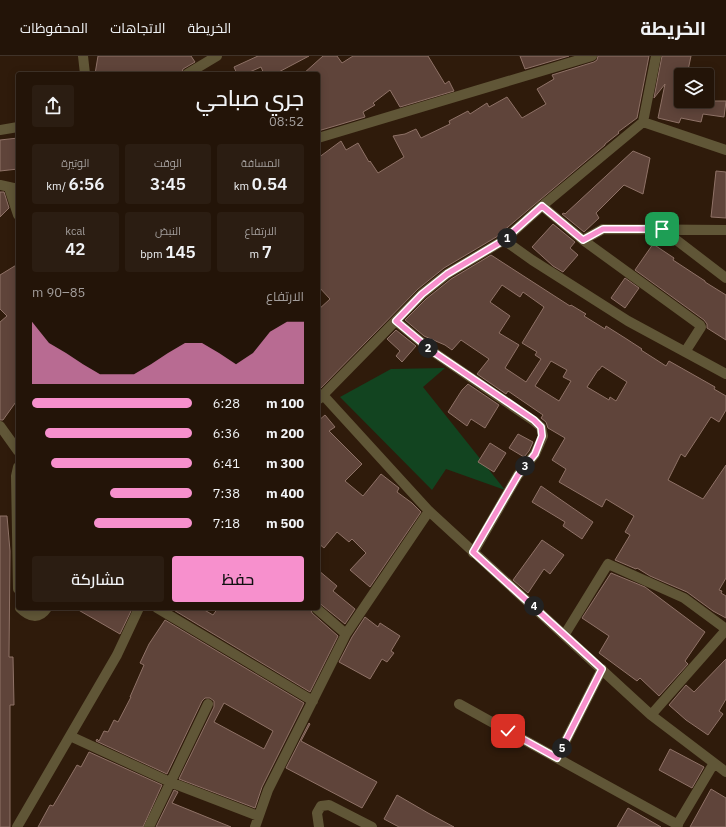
<!DOCTYPE html>
<html lang="ar">
<head>
<meta charset="utf-8">
<style>
	body { margin:0; font-family:"IBM Plex Sans",Cairo,sans-serif; background:#2b1d12; color:#f1f3f6; direction:rtl; height:100vh; display:flex; flex-direction:column; font-size:15px; white-space:nowrap }
	* { box-sizing:border-box; margin:0 }
	p { font-size:13px; color:#a39e9c }
	.icon { flex:none; width:22px; height:22px; fill:none; stroke:currentColor; stroke-width:2; stroke-linecap:round; stroke-linejoin:round }
	.map { position:relative; flex:1; overflow:hidden; direction:ltr }
	.panel { position:absolute; left:16px; top:16px; width:304px; height:538px; display:flex; flex-direction:column; background:#231408; border-radius:4px; box-shadow:0 2px 10px #0003,0 0 0 1px #403329; direction:rtl }
	.panel>* { flex:none }
	.buttons { position:absolute; left:674px; top:12px; display:grid; gap:8px }
	.buttons a { display:grid; place-items:center; width:40px; height:40px; border-radius:4px; background:#231408; box-shadow:0 2px 10px #0003,0 0 0 1px #403329; font-size:20px }
	.pin { position:absolute; display:grid; place-items:center; width:34px; height:34px; color:#fff; margin:-17px; border-radius:8px; box-shadow:0 2px 6px #0006 }
	.km { position:absolute; width:20px; height:20px; margin:-10px; border-radius:50%; background:#222; color:#fff; font-size:11px; line-height:20px; text-align:center }
	.round { display:grid; place-items:center; flex:none; width:42px; height:42px; border-radius:4px; background:#2b1d12 }
	.overview { display:flex; align-items:center; justify-content:space-between; height:68px; padding:0 16px }
	h1 { font-size:22px; font-weight:600; line-height:30px }
	.metrics { display:grid; grid-template-columns:repeat(3,1fr); gap:6px; height:68px; padding:4px 16px }
	.metrics div { display:grid; align-content:center; border-radius:4px; background:#2b1d12; text-align:center }
	.metrics b { font-size:17px; font-weight:600 }
	.metrics small { font-size:11px; font-weight:400 }
	.metrics p { font-size:11px }
	.chart { height:112px; padding:8px 16px }
	.chart p { display:flex; justify-content:space-between }
	.chart svg { width:100%; height:72px; margin-top:4px; fill:#f790cd; opacity:.7 }
	.primary-button { display:flex; gap:8px; margin-top:auto; padding:8px 16px }
	.primary-button a { flex:1; height:46px; border-radius:4px; background:#f790cd; color:#111; font-size:16px; font-weight:600; line-height:46px; text-align:center }
	.primary-button a+a { background:#2b1d12; color:#f1f3f6 }
	ul { padding:0 16px; list-style:none; font-size:13px }
	li { display:grid; grid-template-columns:64px 48px 1fr; align-items:center; height:30px }
	li i { height:10px; border-radius:5px; background:#f790cd }
	header { display:flex; align-items:center; gap:24px; box-sizing:border-box; height:56px; padding:0 20px; background:#231408; border-bottom:1px solid #403329 }
	header strong { font-size:19px }
	nav { display:flex; gap:22px; margin-inline-start:auto; font-size:14px }
	.map>svg:first-child { display:block }
	.green { fill:#124420 }
	.building { fill:#5f443a; stroke:#8f7267; fill-rule:evenodd }
	.lines { fill:none; stroke-linecap:round; stroke-linejoin:round }
	.minor { stroke:#605637; stroke-width:10 }
	.route-casing { stroke:#fff; stroke-width:8 }
	.route { stroke:#f790cd; stroke-width:5 }
</style>
</head>
<body>
<header>
<strong>الخريطة</strong>
<nav><a>الخريطة</a><a>الاتجاهات</a><a>المحفوظات</a></nav>
</header>
<div class="map">
<svg width="726" height="771" viewBox="0 0 726 771">
	<rect width="100%" height="100%" fill="#2f1b0b"/>
	<path class="green" d="M445 312 423 331 505 434 446 413 432 434 340 341 391 313Z"/>
	<path class="building" d="M98 0H191L195 6 183 13 181 18H95Z
		M258 0H309L275 18H264L261 11 245 18H237L234 11Z
		M323 0H337L342 7 353 0H428L445 28 449 25 454 35 400 51 390 34 373 47 375 49 363 56 365 61 318 75V18H303Z
		M520 0H569L525 13Z
		M598 0H649L637 62 618 76 619 77 605 88V89L508 171 498 179V180L444 212 418 233 318 335V254L330 243 318 230V102L341 85 346 94 358 87 369 106 370 105 378 117 404 101 393 80 405 78 416 73 421 82 450 68 449 65 468 55 470 58 487 47 489 51 507 41 522 62 546 48 537 33 554 23 552 19 594 6 597 4Z
		M662 0H691L687 19H681L675 45H694L709 48V45H726L724 61 703 58 701 66 681 62 679 67 658 62 665 28 654 42Z
		M18 82V113L0 115V84Z
		M633 95 650 102 643 138 624 129 596 157 599 162 584 176 562 158 564 157 565 158Z
		M716 115 726 116V162L711 161Z
		M0 136H4L9 152 0 161Z
		M553 168 575 186 570 192 578 199 563 216 553 210 532 191Z
		M653 188 674 202 673 204 705 225V226L726 239V284L707 272V268L704 264 635 214Z
		M491 199 570 250 571 249 586 258 584 260 605 273 606 270 625 282 642 293 641 294 666 310 669 305 715 331 714 333 726 340V354L719 366 711 361 685 401 681 398 668 424 703 443 726 409V522L719 534 722 535 721 537 726 540V562L713 555 687 536 650 520 637 512 636 513 615 504 630 479 625 476 634 460 606 443 602 451 559 426 566 413 552 404 565 382 548 372 546 366 541 362 543 359 508 335 506 338 477 318 489 303 461 284 452 294 445 289 424 280 405 264 426 243 451 223ZM502 229 520 241 523 236 544 251 522 287 537 296 535 299 541 303 526 326 505 312 519 289 499 277 510 260 490 246ZM551 305 567 314 563 321 571 325 559 345 535 330ZM602 310 627 326 616 345 610 341 609 344 587 331 598 314H599Z
		M18 208V343L3 364H0V266L7 260 0 253V219Z
		M625 222 639 232 625 252 611 242Z
		M396 274 416 290 402 306 396 300 400 295 387 283Z
		M468 328 499 349 485 372 471 363 467 370 448 356 462 334Z
		M325 359 335 371 329 375 362 408 345 425 363 440 381 418 399 432 397 436 412 447 421 456 370 531 350 514 366 497 352 483 349 486 337 476 324 492 318 487V365Z
		M518 378 533 386 529 395 524 401 509 392Z
		M490 387 506 397 494 416 478 406Z
		M541 430 593 466 582 483 563 470 565 466 532 446Z
		M0 460H7L10 495 9 601H13L14 649H10V771H0Z
		M542 484 564 499 550 518 544 513 528 537 513 524Z
		M318 514 337 530 333 535 355 553 345 568 318 546Z
		M611 517 645 531 705 576 685 605 688 608 659 640 640 622 637 625 599 597 609 580 582 562Z
		M75 552H130L132 553 120 578Z
		M173 552H201L213 559 218 552H310L312 557 338 580 310 636 172 553Z
		M365 561 378 571 380 567 400 580 391 595 394 597 387 606 382 603 370 623 339 606 352 581Z
		M165 564 304 647 262 731 255 752 179 723 214 651V645L210 642H205L202 645 167 718 96 685 97 683 99 685 104 675 108 676 114 664 118 666 131 641H130L144 609 140 607 149 588ZM224 647 273 675 264 693 214 666Z
		M726 603V643L719 655 723 658 708 679 686 664 669 649 686 629 694 636Z
		M309 667 310 668 301 685 377 726 362 752 286 712Z
		M670 693 704 711 692 732 659 714Z
		M89 696 162 729 143 771H38L50 749 53 750 77 709 81 711Z
		M711 733 726 742V771H690Z
		M174 734 178 736 172 747 231 771H156Z
		M397 739 428 757 454 771H399L384 763Z
		M628 752 661 771H617Z"/>
	<g class="lines">
		<path class="minor" d="M83 0 85 18
			M187 18 217 0
			M643 66 656 0
			M0 74 18 71
			M318 82 592 0
			M0 129 18 133
			M9 132 18 159
			M542 150 583 184 700 269 701 271 685 296
			M662 173 726 222
			M504 184 532 204 628 265 726 318
			M583 184 603 173 726 174
			M396 265 432 295 534 365 541 371 543 380 535 398 518 419 473 497
			M323 339 429 455 651 659 726 716
			M319 343 422 238 447 218 504 184 542 150 643 66 726 94
			M0 370 18 395
			M18 411 16 420 18 533
			M20 552C29 561 39 564 47 552
			M157 552 313 645
			M316 552 346 578
			M565 578 608 508 684 542 726 573
			M459 648 678 769
			M651 659 726 574
			M70 680 170 726 258 760
			M557 702 602 613
			M17 771 117 599 139 552
			M149 771 208 648
			M255 771 268 734 346 578 429 455
			M319 771 317 757 321 750 329 749 372 771
			M676 771 714 707"/>
	</g>
	<g class="lines">
		<defs>
			<path id="route" d="M508 675 557 702 602 613 473 496 518 419 535 398 542 380 541 371 534 364 432 295 396 265 422 238 447 218 504 184 542 150 583 184 603 173H662"/>
		</defs>
		<use href="#route" class="route-casing"/>
		<use href="#route" class="route"/>
	</g>
</svg>
<div class="buttons">
<a><svg class="icon" aria-label="layers" viewBox="0 0 24 24"><path d="M12 4l9 5-9 5-9-5zM3 14l9 5 9-5"/></svg></a>
</div>
<div class="pin" style="left:662px;top:173px;background:#1e9e55"><svg class="icon" aria-label="arrive" viewBox="0 0 24 24"><path d="M6 21V4h12l-3 4 3 4H6"/></svg></div>
<div class="pin" style="left:508px;top:675px;background:#d93025"><svg class="icon" aria-label="check" viewBox="0 0 24 24"><path d="M5 12l5 5 9-10"/></svg></div>
<b class="km" style="left:507px;top:182px">1</b>
<b class="km" style="left:428px;top:292px">2</b>
<b class="km" style="left:525px;top:410px">3</b>
<b class="km" style="left:534px;top:550px">4</b>
<b class="km" style="left:562px;top:692px">5</b>
<section class="panel">
<div class="overview"><div><h1>جري صباحي</h1><p>08:52</p></div><a class="round"><svg class="icon" aria-label="share" viewBox="0 0 24 24"><path d="M12 15V3M7 8l5-5 5 5M5 13v7h14v-7"/></svg></a></div>
<div class="metrics">
<div><p>المسافة</p><b>0.54<small> km</small></b></div>
<div><p>الوقت</p><b>3:45</b></div>
<div><p>الوتيرة</p><b>6:56<small> /km</small></b></div>
</div>
<div class="metrics">
<div><p>الارتفاع</p><b>7<small> m</small></b></div>
<div><p>النبض</p><b>145<small> bpm</small></b></div>
<div><p>kcal</p><b>42</b></div>
</div>
<div class="chart"><p><span>الارتفاع</span>85–90 m</p>
<svg viewBox="0 0 160 44" preserveAspectRatio="none"><path d="M0 44V6L10 19L20 25L30 32L40 38L50 38L60 38L70 32L80 25L90 19L100 19L110 25L120 32L130 25L140 12L150 6L160 6V44z"/></svg>
</div>
<ul>
<li><b>100 m</b>6:28<i style="width:100%"></i></li>
<li><b>200 m</b>6:36<i style="width:92%"></i></li>
<li><b>300 m</b>6:41<i style="width:88%"></i></li>
<li><b>400 m</b>7:38<i style="width:51%"></i></li>
<li><b>500 m</b>7:18<i style="width:61%"></i></li>
</ul>
<div class="primary-button"><a>حفظ</a><a>مشاركة</a></div>
</section>
</div>
</body>
</html>
